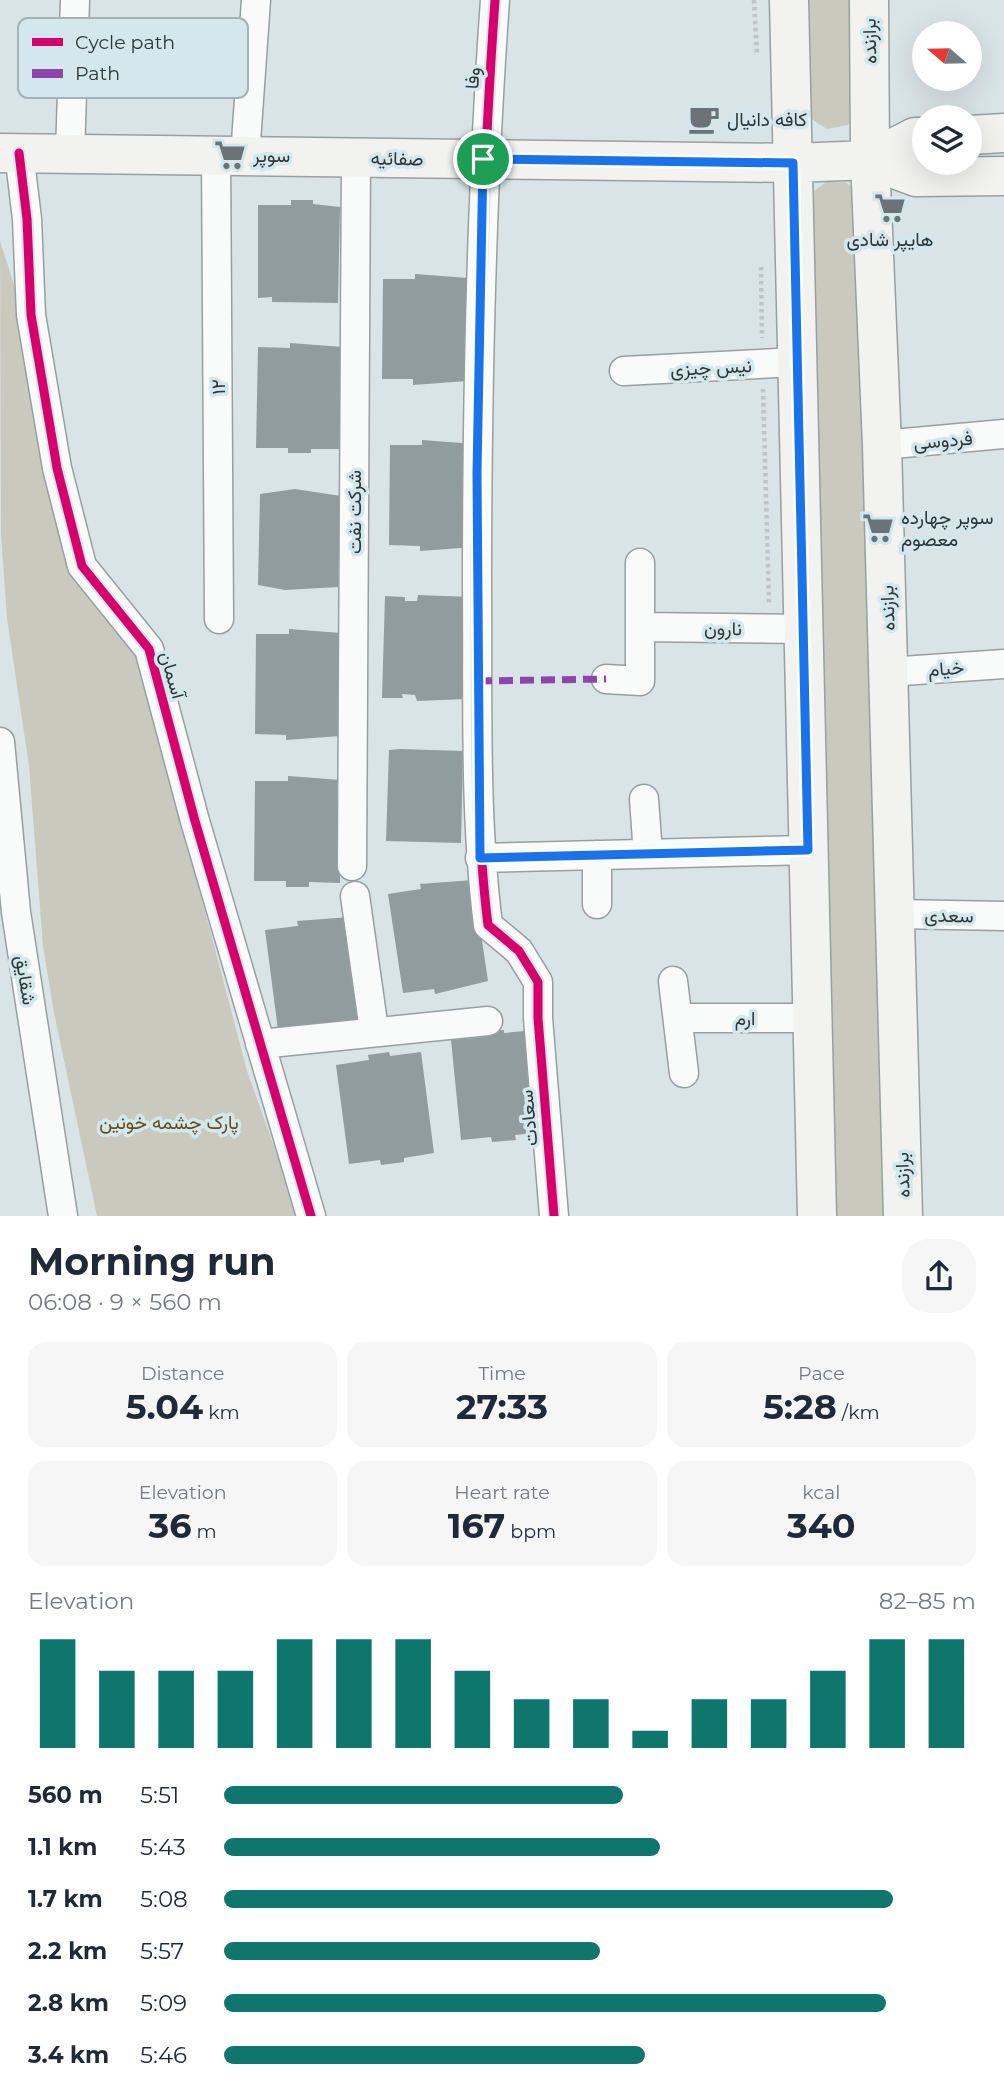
<!DOCTYPE html>
<html lang="en">
<head>
<meta charset="utf-8">
<style>
	body { margin:0; font-family:Montserrat,Vazirmatn,sans-serif; background:#f6f6f7; color:#1f2937; height:100vh; display:flex; flex-direction:column; font-size:26px; white-space:nowrap }
	* { box-sizing:border-box; margin:0 }
	p { font-size:23px; color:#747a83 }
	.icon { flex:none; width:38px; height:38px; fill:none; stroke:currentColor; stroke-width:2; stroke-linecap:round; stroke-linejoin:round }
	.map { position:relative; height:1216px; overflow:hidden }
	.details { display:flex; flex-direction:column; background:#fff; flex:1 }
	.details>* { flex:none }
	.needle { width:46px; rotate:290deg }
	.fabs { position:absolute; left:912px; top:21px; display:grid; gap:14px }
	.fabs a { display:grid; place-items:center; width:70px; height:70px; border-radius:50%; background:#fff; box-shadow:0 7px 28px #0002; font-size:35px }
	.pin { position:absolute; display:grid; place-items:center; width:60px; height:60px; color:#fff; margin:-30px; border:4px solid #fff; border-radius:50%; box-shadow:0 2px 7px #0007 }
	.round { display:grid; place-items:center; flex:none; width:74px; height:74px; border-radius:28px; background:#f6f6f7 }
	.overview { display:flex; align-items:center; justify-content:space-between; height:119px; padding:0 28px }
	h1 { font-size:38px; font-weight:700; line-height:52px }
	.figures { display:grid; grid-template-columns:repeat(3,1fr); gap:10px; height:119px; padding:7px 28px }
	.figures div { display:grid; align-content:center; border-radius:18px; background:#f6f6f7; text-align:center }
	.figures b { font-size:35px; font-weight:700 }
	.figures small { font-size:19px; font-weight:400 }
	.figures p { font-size:19px }
	.chart { height:196px; padding:14px 28px }
	.chart p { display:flex; justify-content:space-between }
	.chart svg { width:100%; height:126px; margin-top:7px; stroke:#0f766e; stroke-width:6 }
	ul { padding:0 28px; list-style:none; font-size:23px }
	li { display:grid; grid-template-columns:112px 84px 1fr; align-items:center; height:52px }
	li i { height:18px; border-radius:9px; background:#0f766e }
	.map>svg:first-child { display:block }
	.green { fill:#cac9bd }
	.building { fill:#909c9e }
	.lines { fill:none; stroke-linecap:round; stroke-linejoin:round }
	.street-casing { stroke:#979fa1; stroke-width:31 }
	.secondary-casing { stroke:#979fa1; stroke-width:41 }
	.path { stroke:#c1c4c4; stroke-width:4.5; stroke-dasharray:3.5 3.5; stroke-linecap:butt }
	.street { stroke:#f9fbfb; stroke-width:28 }
	.secondary { stroke:#f2f3f1; stroke-width:38 }
	.quiet { stroke:#8e44ad; stroke-width:7; stroke-dasharray:14 7; stroke-linecap:butt }
	.cycleway-casing { stroke:#d3e7ec; stroke-width:13 }
	.cycleway { stroke:#d6006c; stroke-width:9 }
	.route-casing { stroke:#fff; stroke-width:14 }
	.route { stroke:#1a73e8; stroke-width:9 }
	.labels { text-anchor:middle; stroke-width:7; stroke-linejoin:round; paint-order:stroke }
	.street-label { font-size:19px; fill:#2e3638; stroke:#d3e7ec }
	.poi-label { font-size:19px; fill:#2e3638; stroke:#d3e7ec; text-anchor:start }
	.park-label { font-size:19px; fill:#644f1b; stroke:#d3e7ec }
	.key { fill:#d3e7ec; stroke:#a2b2b6; stroke-width:2 }
	.key-label { font-size:19px; fill:#2e3638 }
</style>
</head>
<body>
<div class="map">
<svg width="1004" height="1216" viewBox="0 0 1004 1216">
	<rect width="100%" height="100%" fill="#d9e4e6"/>
	<path class="green" d="M805 0H858L861 109 848 125 827 129 810 118Z
		M826 182H845L863 194 887 1216H829L810 194Z
		M0 241 17 294 69 572 139 659 247 1071 299 1216H97L54 1013 43 946 29 766 7 618 1 535Z"/>
	<path class="building" d="M291 200H313V204L340 207 338 303 272 302V297L258 298V205H291Z
		M415 274 468 278 467 381 413 385V379H382L383 279H415Z
		M290 343 343 347 342 449H311V453H288V448H256L258 347 290 348Z
		M422 440 475 444 474 547 420 551V546L389 545 390 445H422Z
		M295 489 341 496 338 587 285 590 258 585 260 494Z
		M418 595 471 597 467 699 417 701 415 695 402 694 403 698H382L385 596 405 597V601H417Z
		M289 629 341 633 340 736 286 740V735L255 734 256 634H289Z
		M400 749 463 751 461 843 386 841 389 750Z
		M288 776 341 780 340 883 309 882V887H286V881H254L255 781H288Z
		M473 880 488 981 435 994 434 989 403 993 388 894 421 889 420 884Z
		M350 917 363 1019 278 1030 265 930 298 926 297 921Z
		M504 1030V1033L535 1030 545 1132 515 1135 516 1140 492 1142 491 1137 461 1140 451 1040 483 1037V1032Z
		M389 1052 390 1056 421 1052 434 1153 404 1158V1162L381 1165 380 1160 349 1164 336 1065 369 1060 368 1055Z"/>
	<g class="lines">
		<defs>
			<path id="street" d="M495 0C481 195 477 391 477 587 478 699 474 813 488 925L519 951 538 982V1018L554 1216
				M19 153 27 219 31 315 57 468 82 566 149 649 195 821 311 1216
				M70 154 75 0
				M216 156 219 619
				M245 156 256 0
				M624 371 797 362
				M882 445 1004 434
				M642 627 803 629
				M888 672 1004 664
				M606 679 640 681V563
				M0 742 16 912 63 1216
				M644 799 648 854
				M480 858 808 850
				M352 866 356 157
				M355 896 374 1030
				M597 904V855
				M895 914 1004 916
				M673 981 684 1073
				M678 1018H812
				M260 1044 488 1021"/>
			<path id="secondary" d="M789 0 817 1216
				M869 0 870 160 882 445 903 1216
				M970 135 1004 133
				M0 153 793 163 870 160 916 177 1004 176
				M870 160 915 137H924"/>
		</defs>
		<use href="#street" class="street-casing"/>
		<use href="#secondary" class="secondary-casing"/>
		<path class="path" d="M754 0 757 55
			M761 267 762 338
			M763 389 769 604"/>
		<use href="#street" class="street"/>
		<use href="#secondary" class="secondary"/>
		<path class="quiet" d="M478 681 606 679"/>
		<defs>
			<path id="cycleway" d="M495 0C481 195 477 391 477 587 478 699 474 813 488 925L519 951 538 982V1018L554 1216
				M19 153 27 219 31 315 57 468 82 566 149 649 195 821 311 1216"/>
		</defs>
		<use href="#cycleway" class="cycleway-casing"/>
		<use href="#cycleway" class="cycleway"/>
	</g>
	<g class="lines">
		<defs>
			<path id="route" d="M483 159 793 163 808 850 480 858 477 473Z"/>
		</defs>
		<use href="#route" class="route-casing"/>
		<use href="#route" class="route"/>
	</g>
	<defs>
		<symbol id="cafe-bare" viewBox="-9 -9 18 18"><path d="M-5.5-4.5H6V0H3Q3 3.5 0 3.5H-2.5Q-5.5 3.5-5.5 0ZM3-3.2v2h1.7v-2ZM-6 4.5H4V6H-6Z" fill="#6a7375" stroke="#d3e7ec" stroke-width="2.5" paint-order="stroke"/></symbol>
		<symbol id="supermarket-bare" viewBox="-9 -9 18 18"><path d="M-6-5.5h2.5l.6 2H6L4.5 2H-2.5L-4.4-4H-6ZM-1.5 3.2a1.3 1.3 0 1 0 .1 0ZM3 3.2a1.3 1.3 0 1 0 .1 0Z" fill="#6a7375" stroke="#d3e7ec" stroke-width="2.5" paint-order="stroke"/></symbol>
	</defs>
	<g fill-rule="evenodd">
		<use href="#cafe-bare" x="682" y="97" width="44" height="44"/>
		<use href="#supermarket-bare" x="208" y="133" width="44" height="44"/>
		<use href="#supermarket-bare" x="868" y="186" width="44" height="44"/>
		<use href="#supermarket-bare" x="856" y="506" width="44" height="44"/>
	</g>
	<g class="labels">
		<g class="street-label">
			<text transform="translate(869 41) rotate(-91)" y="7">برازنده</text>
			<text transform="translate(472 78) rotate(-86)" y="7">وفا</text>
			<text transform="translate(397 158) rotate(1)" y="7">صفائیه</text>
			<text transform="translate(711 367) rotate(-3)" y="7">نیس چیزی</text>
			<text transform="translate(218 387) rotate(-90)" y="7">۱۲</text>
			<text transform="translate(943 440) rotate(-5)" y="7">فردوسی</text>
			<text transform="translate(354 512) rotate(-90)" y="7">شرکت نفت</text>
			<text transform="translate(887 608) rotate(-92)" y="7">برازنده</text>
			<text transform="translate(723 628) rotate(1)" y="7">نارون</text>
			<text transform="translate(946 668) rotate(-4)" y="7">خیام</text>
			<text transform="translate(173 675) rotate(74)" y="7">آسمان</text>
			<text transform="translate(949 915) rotate(1)" y="7">سعدی</text>
			<text transform="translate(26 980) rotate(81)" y="7">شقایق</text>
			<text x="745" y="1025">ارم</text>
			<text transform="translate(528 1118) rotate(-95)" y="7">سعادت</text>
			<text transform="translate(902 1175) rotate(-92)" y="7">برازنده</text>
		</g>
		<g class="poi-label">
			<text x="727" y="126">کافه دانیال</text>
			<text x="253" y="162">سوپر</text>
			<text x="890" y="246" text-anchor="middle">هایپر شادی</text>
			<text x="901" y="524">سوپر چهارده<tspan x="901" dy="22">معصوم</tspan></text>
		</g>
		<g class="park-label">
			<text x="169" y="1129">پارک چشمه خونین</text>
		</g>
	</g>
	<rect x="18" y="18" width="230" height="80" rx="10" class="key"/>
	<rect x="32" y="38" width="31" height="8" fill="#d6006c"/>
	<rect x="32" y="69" width="31" height="9" fill="#8e44ad"/>
	<g class="key-label">
		<text x="75" y="49">Cycle path</text>
		<text x="75" y="80">Path</text>
	</g>
</svg>
<div class="fabs">
<a><svg class="needle" viewBox="-14 -14 28 28"><path d="M0-13l5 13h-10z" fill="#e53935"/><path d="M0 13l5-13h-10z" fill="#747a83"/></svg></a>
<a><svg class="icon" aria-label="layers" viewBox="0 0 24 24"><path d="M12 4l9 5-9 5-9-5zM3 14l9 5 9-5"/></svg></a>
</div>
<div class="pin" style="left:483px;top:159px;background:#1e9e55"><svg class="icon" aria-label="arrive" viewBox="0 0 24 24"><path d="M6 21V4h12l-3 4 3 4H6"/></svg></div>
</div>
<section class="details">
<div class="overview"><div><h1>Morning run</h1><p>06:08 · 9 × 560 m</p></div><a class="round"><svg class="icon" aria-label="share" viewBox="0 0 24 24"><path d="M12 15V3M7 8l5-5 5 5M5 13v7h14v-7"/></svg></a></div>
<div class="figures">
<div><p>Distance</p><b>5.04<small> km</small></b></div>
<div><p>Time</p><b>27:33</b></div>
<div><p>Pace</p><b>5:28<small> /km</small></b></div>
</div>
<div class="figures">
<div><p>Elevation</p><b>36<small> m</small></b></div>
<div><p>Heart rate</p><b>167<small> bpm</small></b></div>
<div><p>kcal</p><b>340</b></div>
</div>
<div class="chart"><p><span>Elevation</span>82–85 m</p>
<svg viewBox="0 0 160 44" preserveAspectRatio="none"><path d="M5 44V6M15 44V17M25 44V17M35 44V17M45 44V6M55 44V6M65 44V6M75 44V17M85 44V27M95 44V27M105 44V38M115 44V27M125 44V27M135 44V17M145 44V6M155 44V6"/></svg>
</div>
<ul>
<li><b>560 m</b>5:51<i style="width:53%"></i></li>
<li><b>1.1 km</b>5:43<i style="width:58%"></i></li>
<li><b>1.7 km</b>5:08<i style="width:89%"></i></li>
<li><b>2.2 km</b>5:57<i style="width:50%"></i></li>
<li><b>2.8 km</b>5:09<i style="width:88%"></i></li>
<li><b>3.4 km</b>5:46<i style="width:56%"></i></li>
</ul>
</section>
</body>
</html>
